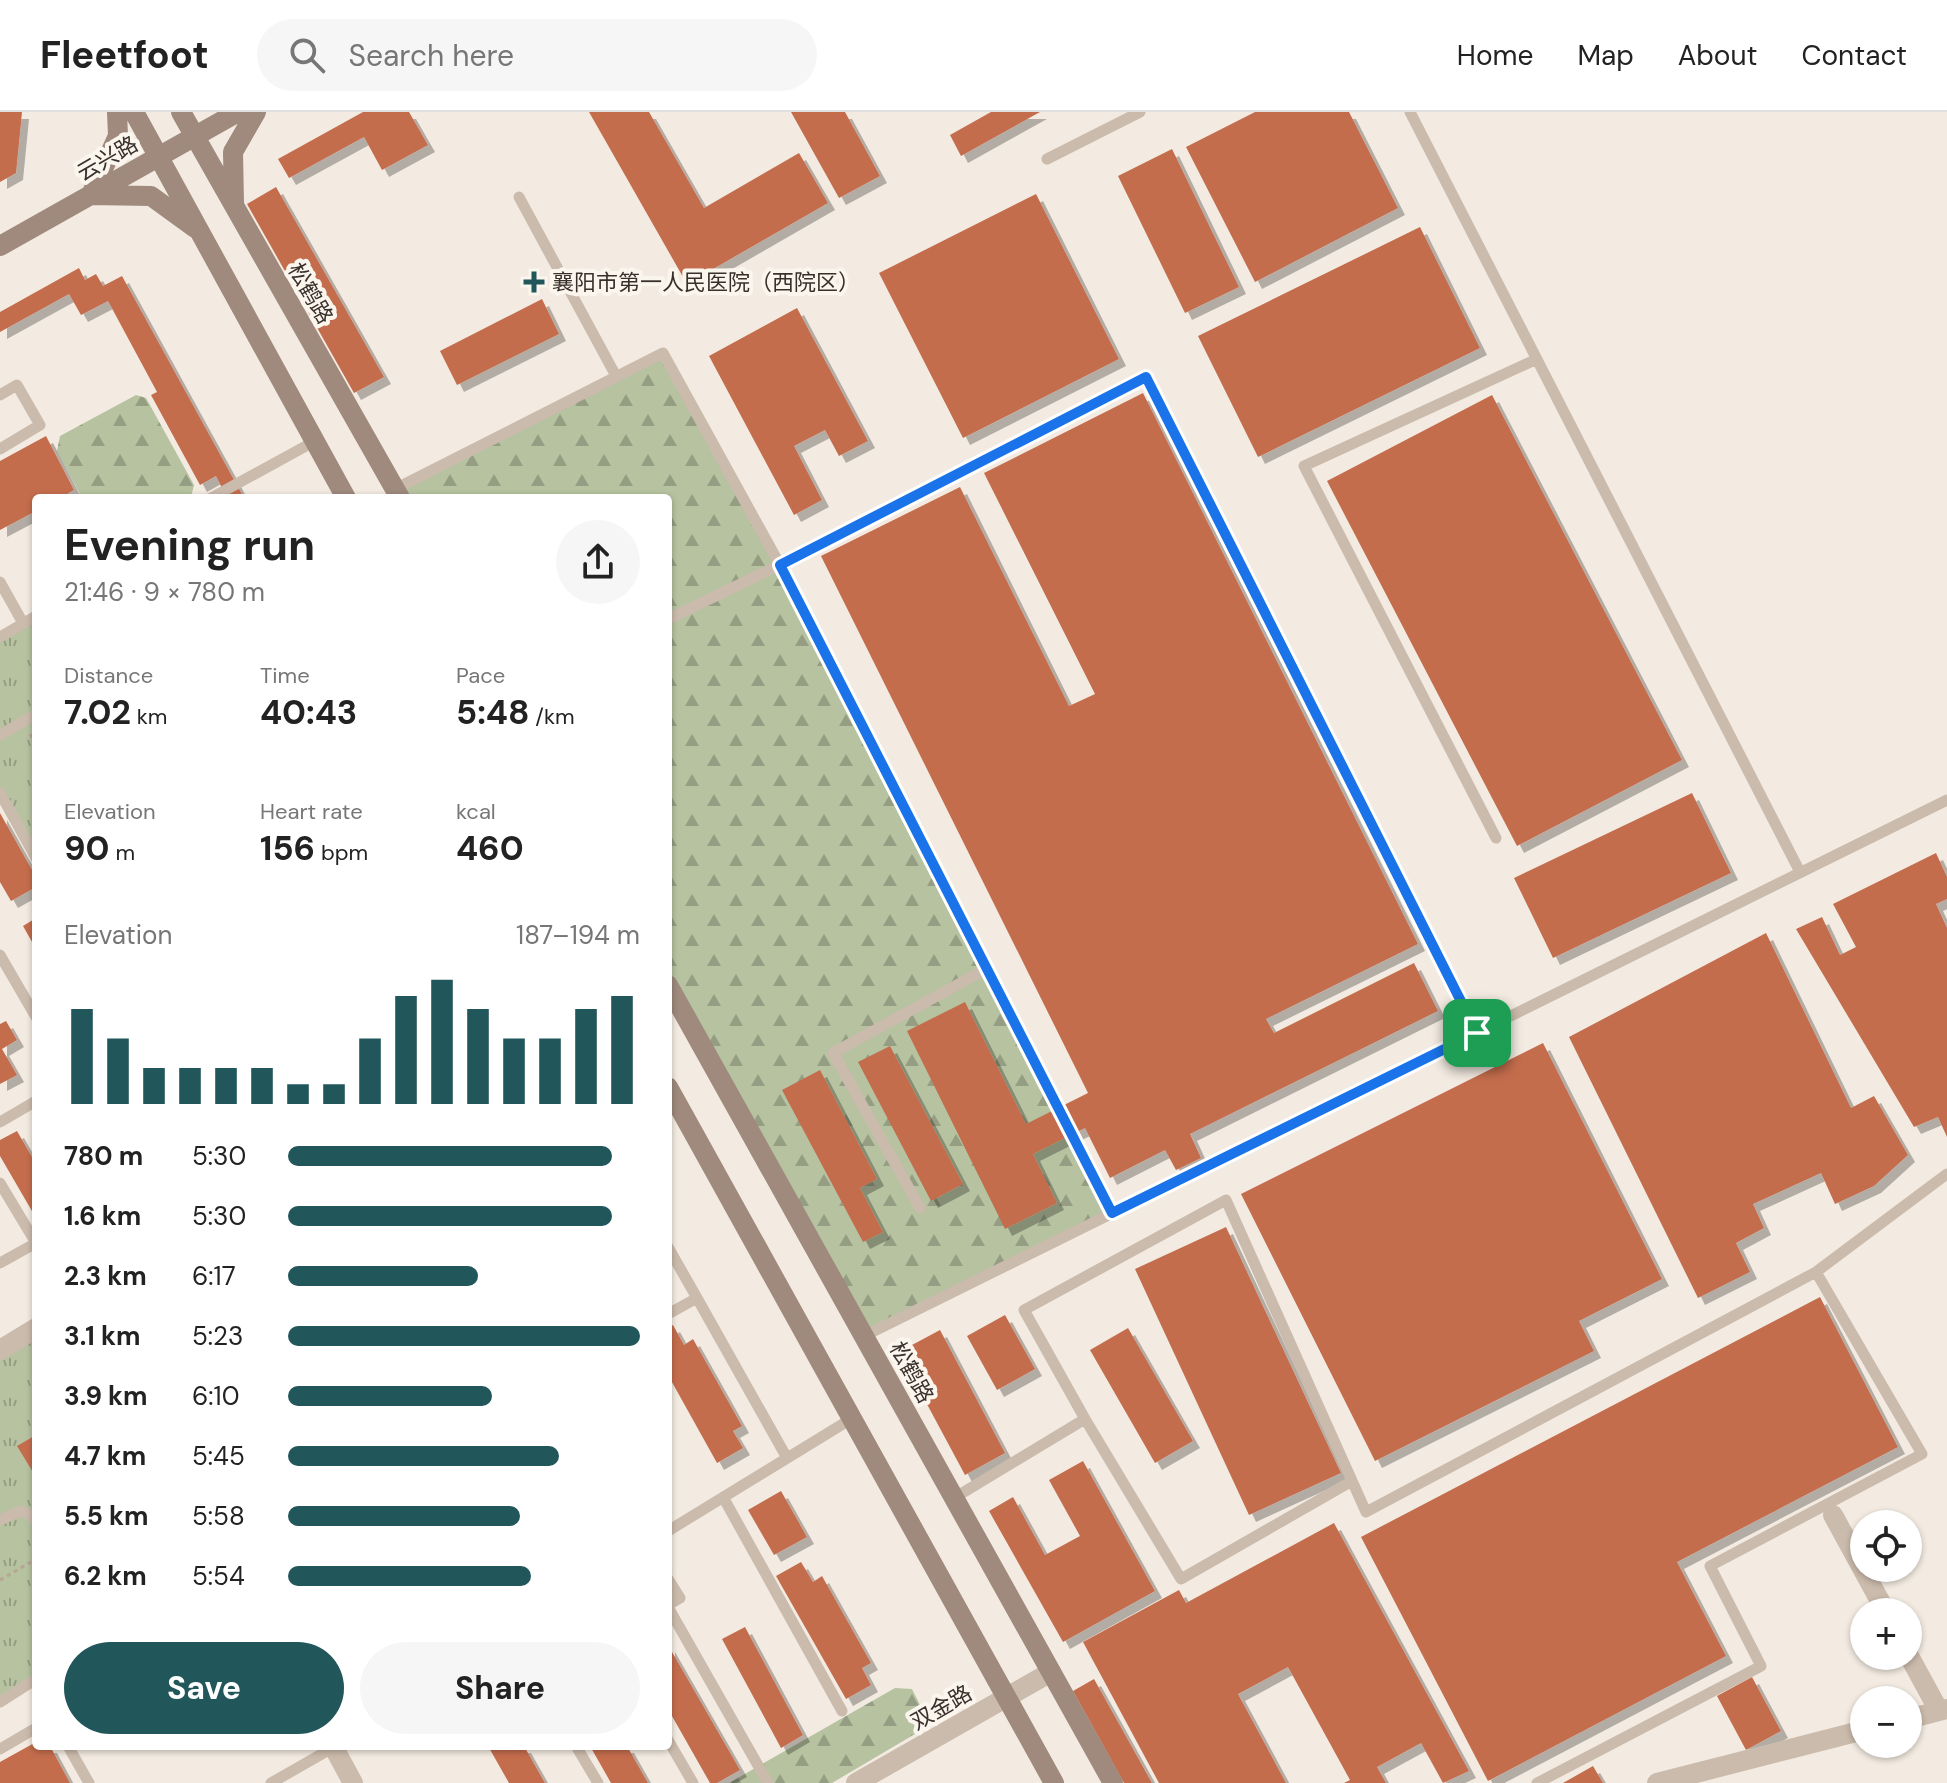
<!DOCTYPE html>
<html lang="en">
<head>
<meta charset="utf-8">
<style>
	body { margin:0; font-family:"DM Sans","Noto Sans SC",sans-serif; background:#f6f6f6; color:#222; height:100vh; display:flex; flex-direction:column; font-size:30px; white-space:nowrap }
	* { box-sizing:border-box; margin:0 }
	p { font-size:26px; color:#767676 }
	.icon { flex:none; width:44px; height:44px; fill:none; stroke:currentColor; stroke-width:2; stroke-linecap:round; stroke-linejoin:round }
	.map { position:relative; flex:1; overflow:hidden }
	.details { position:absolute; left:32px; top:382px; width:640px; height:1256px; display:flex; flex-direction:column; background:#fff; border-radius:8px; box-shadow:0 2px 6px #0004 }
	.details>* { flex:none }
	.tools { position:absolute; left:1850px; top:1398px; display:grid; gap:16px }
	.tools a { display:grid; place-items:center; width:72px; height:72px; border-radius:50%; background:#fff; box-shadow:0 2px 6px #0004; font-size:40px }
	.pin { position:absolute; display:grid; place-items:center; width:68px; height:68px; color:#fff; margin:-34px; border-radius:16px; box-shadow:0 4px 12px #0006 }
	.round { display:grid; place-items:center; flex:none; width:84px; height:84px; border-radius:42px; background:#f6f6f6 }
	.headline { display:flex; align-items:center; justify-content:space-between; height:136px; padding:0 32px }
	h1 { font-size:44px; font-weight:700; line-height:60px }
	.metrics { display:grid; grid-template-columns:repeat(3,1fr); gap:12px; height:136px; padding:8px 32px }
	.metrics div { display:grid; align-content:center }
	.metrics b { font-size:34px; font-weight:700 }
	.metrics small { font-size:22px; font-weight:400 }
	.metrics p { font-size:22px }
	.chart { height:224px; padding:16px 32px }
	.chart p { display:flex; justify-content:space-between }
	.chart svg { width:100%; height:144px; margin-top:8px; stroke:#21565b; stroke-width:6 }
	.cta { display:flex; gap:16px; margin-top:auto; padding:16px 32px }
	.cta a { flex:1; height:92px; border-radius:48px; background:#21565b; color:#fff; font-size:32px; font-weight:700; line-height:92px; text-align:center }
	.cta a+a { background:#f6f6f6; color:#222 }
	ul { padding:0 32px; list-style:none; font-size:26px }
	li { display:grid; grid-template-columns:128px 96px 1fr; align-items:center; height:60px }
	li i { height:20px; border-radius:10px; background:#21565b }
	header { display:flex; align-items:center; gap:48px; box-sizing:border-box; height:112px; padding:0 40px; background:#fff; border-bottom:2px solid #e0e0e0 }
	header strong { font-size:38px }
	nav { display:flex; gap:44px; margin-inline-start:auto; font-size:28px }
	.search { width:560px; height:72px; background:#f6f6f6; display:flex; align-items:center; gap:20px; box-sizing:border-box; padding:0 28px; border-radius:44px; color:#767676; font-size:30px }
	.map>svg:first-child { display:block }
	.grass { fill:url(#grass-tufts) }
	.forest { fill:url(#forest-firs) }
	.building { fill:#c46d4e; filter:url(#shadow) }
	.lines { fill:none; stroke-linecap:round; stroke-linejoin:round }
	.path { stroke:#b7a596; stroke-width:3; stroke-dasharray:4 4; stroke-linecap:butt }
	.service { stroke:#cbbbac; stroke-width:11 }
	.minor { stroke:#cbbbac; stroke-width:20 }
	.tertiary { stroke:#cbbbac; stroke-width:20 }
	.secondary { stroke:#9f8a7d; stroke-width:20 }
	.route-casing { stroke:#fff; stroke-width:16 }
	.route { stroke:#1a73e8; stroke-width:10 }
	.poi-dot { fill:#21565b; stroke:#faf5ed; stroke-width:3 }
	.labels { text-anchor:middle; stroke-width:8; stroke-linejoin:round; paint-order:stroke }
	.street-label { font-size:22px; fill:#3a302b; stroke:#faf5ed }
	.poi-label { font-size:22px; fill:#3a302b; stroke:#faf5ed; text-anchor:start }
</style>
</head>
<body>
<header>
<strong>Fleetfoot</strong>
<div class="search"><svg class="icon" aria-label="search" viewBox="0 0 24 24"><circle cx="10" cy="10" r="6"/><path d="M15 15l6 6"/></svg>Search here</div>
<nav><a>Home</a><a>Map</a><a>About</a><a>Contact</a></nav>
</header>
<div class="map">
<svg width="1947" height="1671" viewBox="0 0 1947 1671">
	<defs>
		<pattern id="grass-tufts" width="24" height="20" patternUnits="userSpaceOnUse" patternTransform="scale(2)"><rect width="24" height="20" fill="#b6c2a0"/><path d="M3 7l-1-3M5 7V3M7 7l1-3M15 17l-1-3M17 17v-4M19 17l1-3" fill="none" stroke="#959e83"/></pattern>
		<pattern id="forest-firs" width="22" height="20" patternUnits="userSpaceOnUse" patternTransform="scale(2)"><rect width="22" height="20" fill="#b6c2a0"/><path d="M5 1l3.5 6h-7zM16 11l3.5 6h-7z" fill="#959e83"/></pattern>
		<filter id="shadow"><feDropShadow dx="7" dy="7" stdDeviation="0" flood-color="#0004"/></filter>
	</defs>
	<rect width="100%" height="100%" fill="#f3ebe1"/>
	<path class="grass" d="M36 504V746L0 681V525Z
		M36 1216V1567L0 1590V1238Z"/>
	<path class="forest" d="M663 241 780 453 1111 1101 864 1224 668 873V386H400L395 377Z
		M136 283 146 286 194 373 191 385 82 386 57 339 60 324Z
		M895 1576 912 1577 927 1607 915 1622 832 1671H729Z"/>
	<path class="building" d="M0 0H22L16 61 0 70Z
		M363 0H409L428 33 382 58 364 25 289 66 278 47Z
		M589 0H649L704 96 799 41 828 91 687 172Z
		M791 0H845L880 64 839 86Z
		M991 0H1040L961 44 950 23Z
		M1255 0H1349L1398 96 1255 170 1186 35Z
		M1172 37 1239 175 1185 201 1118 64Z
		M276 75 384 265 354 281 247 92Z
		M1036 82 1119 247 963 326 879 161Z
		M1420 115 1480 236 1258 345 1198 224Z
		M79 156 85 168 96 162 103 174 122 164 244 386H227L216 364 200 373 151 283 157 280 108 189 81 203 69 182 0 220V200Z
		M542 187 559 222 457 273 440 239Z
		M797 196 868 329 839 344 825 318 794 334 822 388 794 403 709 244Z
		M1143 281 1418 832 1266 907 1274 921 1414 851 1438 899 1190 1022 1201 1046 1176 1058 1165 1038 1110 1066 1085 1016 1033 1042 1057 1091 1005 1117 907 919 965 890 1026 1012 1088 981 821 444 960 375 1069 594 1095 582 984 361Z
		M1492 283 1682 648 1517 734 1327 369Z
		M46 324 74 378 60 386H36V399L0 418V349Z
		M1692 681 1731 761 1553 846 1514 766Z
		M0 701 36 765V775L11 789 0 770Z
		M1936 741 1947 765V787L1936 792 1947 816V1025L1938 1005 1914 1015 1796 817 1822 805 1840 843 1856 835 1833 792Z
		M36 806V837L23 814Z
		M1766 821 1851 996 1874 984 1908 1043 1874 1074 1835 1092 1821 1061 1753 1092 1764 1116 1736 1131 1750 1160 1698 1186 1569 925Z
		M6 909 17 928 2 937 17 963 0 972V912Z
		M1543 931 1662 1167 1579 1209 1594 1239 1375 1349 1241 1082Z
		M890 934 963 1072 931 1089 858 950Z
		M820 958 877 1067 860 1076 883 1120 863 1130 782 978Z
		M17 1019 36 1052V1106L0 1044V1028Z
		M1226 1115 1341 1361 1249 1403 1135 1157Z
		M1820 1185 1898 1335 1677 1450 1726 1544 1488 1669 1361 1425Z
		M1005 1203 1035 1257 997 1278 967 1224Z
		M673 1213 684 1233 693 1227 742 1314 733 1319 743 1336 717 1351 668 1263V1216Z
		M1128 1216 1193 1329 1155 1351 1090 1238Z
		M940 1218 1005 1341 965 1363 899 1240Z
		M36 1323V1365L17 1334Z
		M1083 1349 1155 1479 1063 1530 989 1399 1013 1385 1045 1443 1080 1424 1049 1368Z
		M781 1379 807 1425 774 1443 748 1398Z
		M1334 1411 1469 1659 1443 1671 1421 1631 1377 1655 1386 1671H1344L1350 1668 1288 1555 1238 1582 1286 1671H1159L1083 1530 1179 1478 1186 1491Z
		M801 1450 813 1470 822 1464 871 1551 862 1556 871 1573 846 1587 776 1464Z
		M745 1515 803 1623 781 1636 722 1527Z
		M668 1533 740 1658 717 1671H710L668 1597Z
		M1752 1565 1781 1619 1746 1638 1717 1584Z
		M1094 1567 1152 1671H1124L1073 1579Z
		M36 1630V1634H50L70 1671H0V1650Z
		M488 1634H524L545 1671H509Z
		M590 1634H627L648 1671H611Z
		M1593 1654 1603 1671H1563Z"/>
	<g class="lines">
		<path class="path" d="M30 622 36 632
			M0 1468 36 1447"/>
		<path class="service" d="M1410 0 1800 760
			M1047 47 1140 0
			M519 85 616 264
			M0 283 17 273 40 313 0 337
			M395 377 663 241 780 453 1112 1101
			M211 386 315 329
			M0 470 23 511
			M668 507 780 453 1146 265 1477 921
			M0 525 36 504
			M0 623 36 602
			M0 681 36 746
			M1496 726 1304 354 1537 247
			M0 843 36 905
			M0 1010 36 989
			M0 1071 36 1131 0 1151
			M920 1096 833 941 986 857
			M668 1135 697 1186
			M668 1202 697 1186 787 1346
			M864 1224 1947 688
			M1085 1307 1181 1467 1352 1369
			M723 1385 842 1599
			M954 1386 1085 1307 1024 1198 1226 1088 1366 1400 1816 1160 1947 1062
			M0 1408 20 1399 32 1403 36 1410
			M668 1419 851 1307
			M668 1467 680 1486 668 1493
			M668 1495 768 1671
			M0 1590 36 1567
			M668 1628 693 1671
			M68 1634 89 1671
			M576 1634 598 1671
			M0 1637 36 1616
			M271 1671 334 1635
			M1537 1671 1761 1554 1710 1454 1922 1342 1816 1160"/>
		<path class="minor" d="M0 1238 36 1216
			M1833 1403 1886 1500
			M1908 1542 1939 1599
			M1908 1607 1947 1597
			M333 1634 353 1671
			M1657 1671 1864 1618"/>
		<path class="tertiary" d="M856 1671 1051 1560"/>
		<path class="secondary" d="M117 0 118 24 91 83 151 84 195 116
			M134 0 346 386
			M181 0 400 386
			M234 91 233 40 256 0
			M0 134 238 0
			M668 873 1113 1671
			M668 975 1054 1671"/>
	</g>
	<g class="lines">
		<defs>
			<path id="route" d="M1146 265 1477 921 1112 1101 780 453Z"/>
		</defs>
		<use href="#route" class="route-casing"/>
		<use href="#route" class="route"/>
	</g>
	<path class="poi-dot" d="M530 158h8v8h8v8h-8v8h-8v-8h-8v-8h8z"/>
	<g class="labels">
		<g class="street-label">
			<text transform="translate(107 46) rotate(-30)" y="8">云兴路</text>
			<text transform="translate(311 181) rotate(60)" y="8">松鹤路</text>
			<text transform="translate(912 1260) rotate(61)" y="8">松鹤路</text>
			<text transform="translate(941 1595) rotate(-30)" y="8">双金路</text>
		</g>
		<g class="poi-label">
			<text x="552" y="178">襄阳市第一人民医院（西院区）</text>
		</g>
	</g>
</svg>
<div class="tools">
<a><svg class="icon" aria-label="locate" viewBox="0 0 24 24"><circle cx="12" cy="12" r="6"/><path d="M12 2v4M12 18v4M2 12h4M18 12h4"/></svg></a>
<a>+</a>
<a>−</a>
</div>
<div class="pin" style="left:1477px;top:921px;background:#1e9e55"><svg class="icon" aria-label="arrive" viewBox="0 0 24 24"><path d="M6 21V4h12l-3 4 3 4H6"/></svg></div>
<section class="details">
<div class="headline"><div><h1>Evening run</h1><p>21:46 · 9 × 780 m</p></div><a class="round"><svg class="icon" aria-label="share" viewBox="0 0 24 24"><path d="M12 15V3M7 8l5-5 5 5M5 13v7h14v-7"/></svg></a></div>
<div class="metrics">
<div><p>Distance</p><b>7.02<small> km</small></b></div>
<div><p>Time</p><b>40:43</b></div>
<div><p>Pace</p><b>5:48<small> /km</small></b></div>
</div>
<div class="metrics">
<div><p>Elevation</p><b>90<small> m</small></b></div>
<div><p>Heart rate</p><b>156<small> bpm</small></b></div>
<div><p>kcal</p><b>460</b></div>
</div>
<div class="chart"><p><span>Elevation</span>187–194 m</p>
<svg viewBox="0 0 160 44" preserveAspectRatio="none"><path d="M5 44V15M15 44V24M25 44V33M35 44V33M45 44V33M55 44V33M65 44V38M75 44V38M85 44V24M95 44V11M105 44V6M115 44V15M125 44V24M135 44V24M145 44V15M155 44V11"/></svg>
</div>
<ul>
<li><b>780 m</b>5:30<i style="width:92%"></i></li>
<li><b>1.6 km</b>5:30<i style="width:92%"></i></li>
<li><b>2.3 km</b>6:17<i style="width:54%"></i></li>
<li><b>3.1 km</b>5:23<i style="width:100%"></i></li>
<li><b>3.9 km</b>6:10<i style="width:58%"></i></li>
<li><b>4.7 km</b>5:45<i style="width:77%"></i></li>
<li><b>5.5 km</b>5:58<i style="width:66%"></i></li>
<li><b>6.2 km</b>5:54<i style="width:69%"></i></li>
</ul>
<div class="cta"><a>Save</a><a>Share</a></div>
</section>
</div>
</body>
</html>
